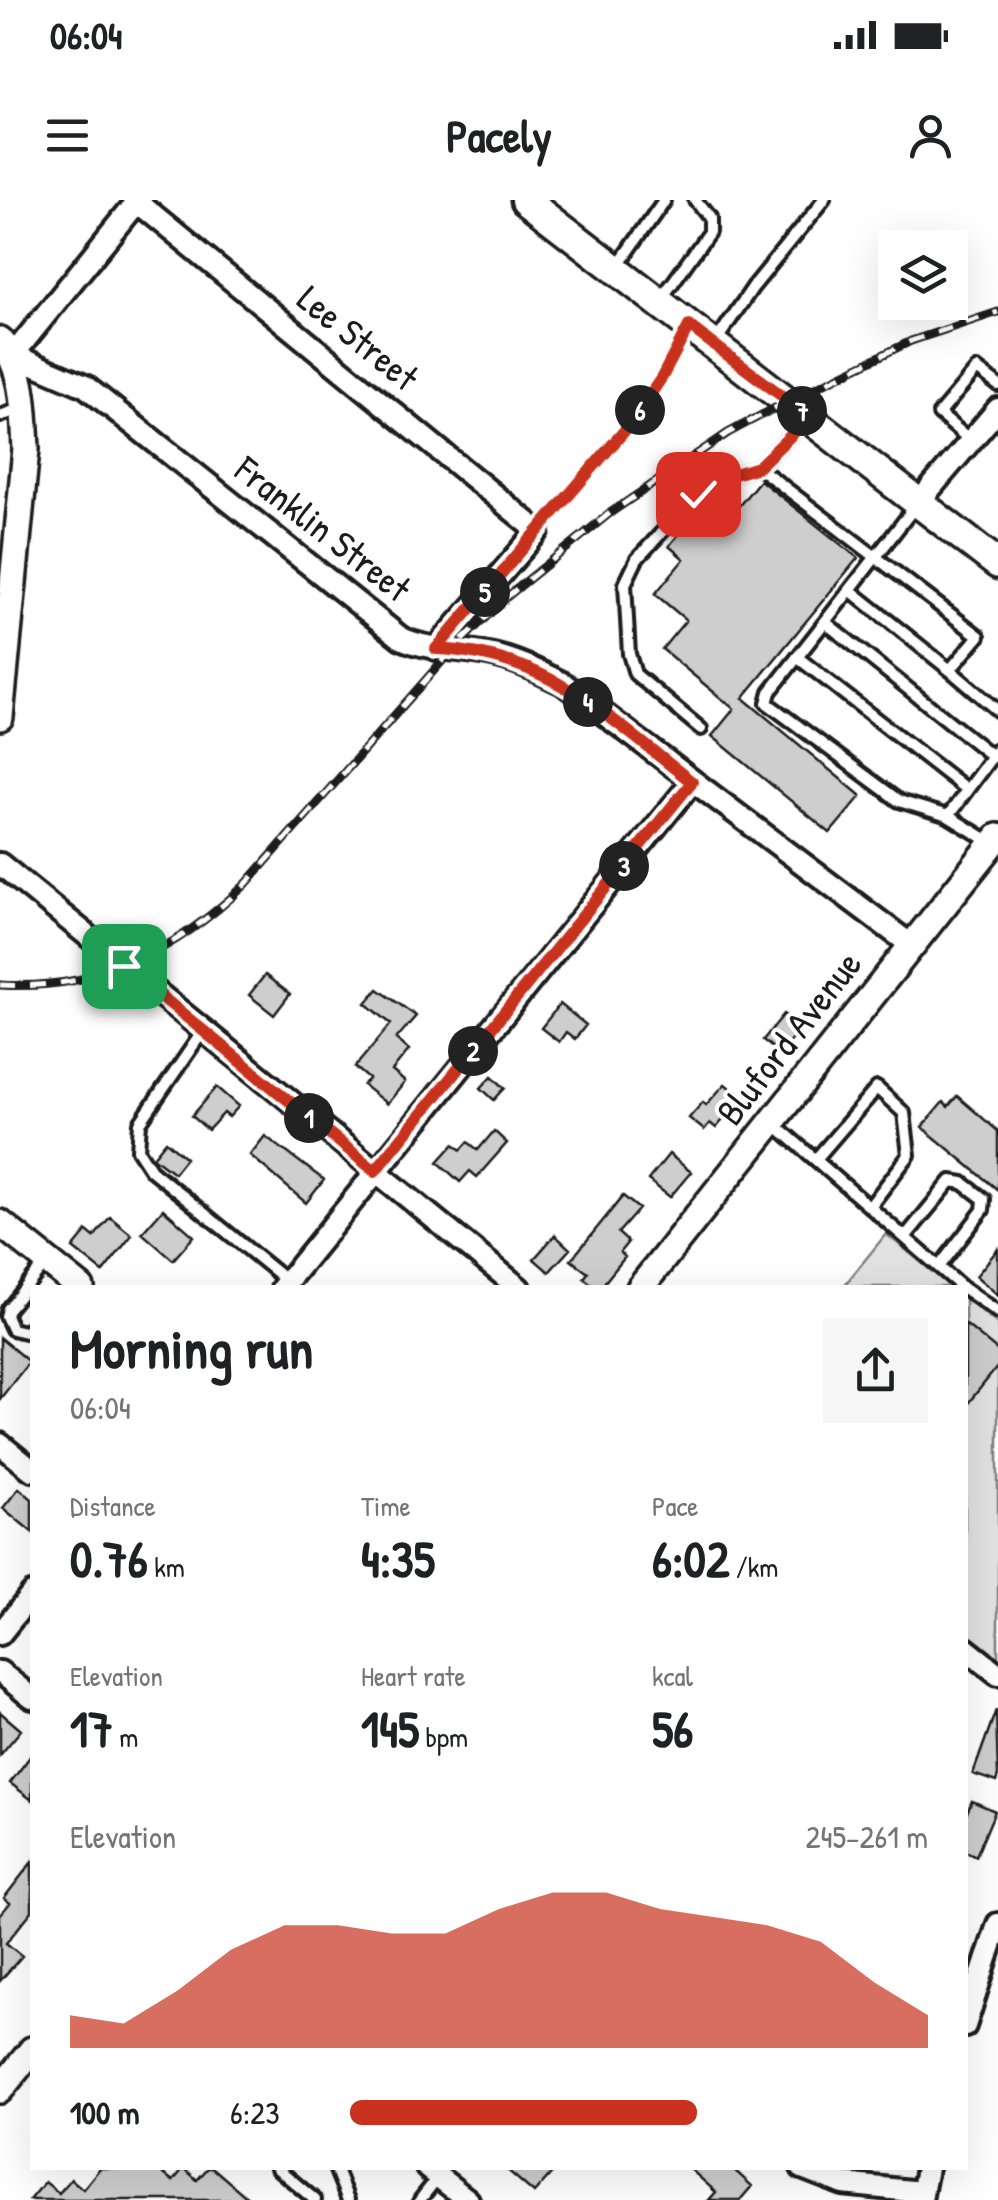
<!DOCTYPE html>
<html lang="en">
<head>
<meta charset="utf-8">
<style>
	body { margin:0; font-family:"Patrick Hand",sans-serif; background:#f6f6f6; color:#202124; height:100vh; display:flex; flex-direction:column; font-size:38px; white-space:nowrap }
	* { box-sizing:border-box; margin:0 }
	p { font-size:32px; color:#757577 }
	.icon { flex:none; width:55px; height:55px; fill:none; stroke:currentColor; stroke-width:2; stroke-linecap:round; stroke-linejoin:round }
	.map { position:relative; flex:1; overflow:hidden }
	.panel { position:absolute; left:30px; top:1085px; width:938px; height:885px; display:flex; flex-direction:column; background:#fff; border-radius:0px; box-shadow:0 10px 40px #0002 }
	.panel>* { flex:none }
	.buttons { position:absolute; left:878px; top:30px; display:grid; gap:20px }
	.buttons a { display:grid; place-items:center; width:90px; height:90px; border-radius:0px; background:#fff; box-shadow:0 10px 40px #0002; font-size:50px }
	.pin { position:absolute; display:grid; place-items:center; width:85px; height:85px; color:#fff; margin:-42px; border-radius:20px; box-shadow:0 5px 15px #0006 }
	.km { position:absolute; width:50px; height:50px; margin:-25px; border-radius:50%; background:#222; color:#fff; font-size:28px; line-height:50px; text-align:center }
	.round { display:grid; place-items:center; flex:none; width:105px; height:105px; border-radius:0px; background:#f6f6f6 }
	.head { display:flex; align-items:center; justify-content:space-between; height:170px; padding:0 40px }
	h1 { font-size:55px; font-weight:800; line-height:75px }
	.metrics { display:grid; grid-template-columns:repeat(3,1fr); gap:15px; height:170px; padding:10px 40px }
	.metrics div { display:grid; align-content:center }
	.metrics b { font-size:50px; font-weight:800 }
	.metrics small { font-size:28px; font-weight:400 }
	.metrics p { font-size:28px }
	.chart { height:280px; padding:20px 40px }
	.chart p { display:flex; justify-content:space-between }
	.chart svg { width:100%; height:180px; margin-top:10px; fill:#c8321e; opacity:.7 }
	ul { padding:0 40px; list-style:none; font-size:32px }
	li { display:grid; grid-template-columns:160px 120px 1fr; align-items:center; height:75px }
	li i { height:25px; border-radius:12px; background:#c8321e }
	.status { display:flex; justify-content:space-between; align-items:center; height:70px; padding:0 50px; background:#fff; direction:ltr }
	.status svg { height:28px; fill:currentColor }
	header { display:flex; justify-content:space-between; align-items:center; height:130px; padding:0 40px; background:#fff; font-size:45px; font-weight:800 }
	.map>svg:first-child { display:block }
	.green { fill:#e2e2e2; stroke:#7f7f7f; stroke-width:2.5 }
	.building { fill:#cecece; stroke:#1c1c1c; stroke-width:2.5 }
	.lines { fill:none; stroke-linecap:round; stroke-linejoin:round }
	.service-casing { stroke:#1c1c1c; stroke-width:18 }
	.minor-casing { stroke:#1c1c1c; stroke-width:28 }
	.tertiary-casing { stroke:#1c1c1c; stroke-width:32 }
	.secondary-casing { stroke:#1c1c1c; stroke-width:35 }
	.path { stroke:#1c1c1c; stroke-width:2.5; stroke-dasharray:8 8; stroke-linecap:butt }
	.service { stroke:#fff; stroke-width:10 }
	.minor { stroke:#fff; stroke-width:20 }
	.tertiary { stroke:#fff; stroke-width:25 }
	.secondary { stroke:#fff; stroke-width:28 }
	.rail-casing { stroke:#1c1c1c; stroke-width:9 }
	.rail { stroke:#fff; stroke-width:5; stroke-dasharray:15; stroke-linecap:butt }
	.route-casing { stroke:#fff; stroke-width:20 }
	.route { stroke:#c8321e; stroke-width:12 }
	.labels { text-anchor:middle; stroke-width:8; stroke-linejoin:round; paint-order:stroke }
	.street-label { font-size:38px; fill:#1c1c1c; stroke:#fff }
</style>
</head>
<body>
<div class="status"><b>06:04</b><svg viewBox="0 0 49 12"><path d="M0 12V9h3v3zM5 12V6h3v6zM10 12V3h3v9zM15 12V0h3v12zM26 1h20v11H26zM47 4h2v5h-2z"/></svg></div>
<header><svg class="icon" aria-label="menu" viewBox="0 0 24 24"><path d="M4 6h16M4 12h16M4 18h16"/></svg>Pacely<svg class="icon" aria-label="person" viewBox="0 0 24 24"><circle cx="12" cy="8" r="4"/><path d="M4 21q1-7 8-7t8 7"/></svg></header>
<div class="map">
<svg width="998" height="2000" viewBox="0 0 998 2000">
	<rect width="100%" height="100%" fill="#fff"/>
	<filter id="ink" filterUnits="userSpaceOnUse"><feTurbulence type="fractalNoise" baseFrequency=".01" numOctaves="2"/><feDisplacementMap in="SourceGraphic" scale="20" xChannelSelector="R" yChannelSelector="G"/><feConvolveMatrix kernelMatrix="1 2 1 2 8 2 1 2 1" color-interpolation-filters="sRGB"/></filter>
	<g filter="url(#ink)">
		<path class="green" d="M886 1034 952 1087H843Z
			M965 1098 998 1124V1466L965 1439Z"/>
		<path class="building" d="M760 280 858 358 743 498 861 596 830 633 712 536 734 509 662 449 686 420 655 394 684 359 669 346 694 316 706 327 724 305 733 313Z
			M265 775 290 794 274 815 249 795Z
			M378 789 416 816 396 839 409 850 392 871 405 882 387 904 363 885 369 879 355 867 391 824 366 803Z
			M560 804 586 825 575 839 566 832 559 842 541 828Z
			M784 814 801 827 780 854 763 840Z
			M492 876 505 888 494 900 481 888Z
			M725 884 742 898 716 928 710 923 704 930 689 918 703 902 706 905Z
			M217 887 239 906 229 917 224 913 208 930 192 916Z
			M957 896 998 931V990L922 927 943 902 948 907Z
			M494 931 507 943 477 977 470 971 460 982 438 962 454 944 461 950 468 942 478 950Z
			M265 936 324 980 306 1003 250 955Z
			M166 941 186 958 174 973 153 957Z
			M669 954 691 972 670 997 648 980Z
			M623 996 639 1009 618 1033 628 1042 620 1052 625 1057 600 1088H596L584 1078 588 1073 571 1060Z
			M163 1009 194 1036 173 1060 142 1033Z
			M110 1017 132 1035 103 1072 73 1048 87 1031 94 1037Z
			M555 1035 570 1049 549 1072 534 1059Z
			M998 1049V1095L976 1076Z
			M965 1124 998 1151V1166L965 1207Z
			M0 1138 29 1162 0 1199Z
			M19 1288 32 1299V1332L3 1308Z
			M996 1510 998 1576 996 1582 973 1574Z
			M0 1512 21 1530 0 1555Z
			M32 1554V1600L10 1583Z
			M972 1601 995 1611 976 1656 965 1651V1617Z
			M32 1662V1711L6 1743 22 1756 0 1781V1715L10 1703 4 1698Z
			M100 1968H156L173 1981 184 1968 197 1980 208 1968H213L250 2000H30L45 1982 59 1993 71 1979 83 1989Z
			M505 1968H556L534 1993Z
			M689 1968H732L752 1986 740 2000H709L716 1992Z"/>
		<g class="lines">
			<defs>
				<path id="service" d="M616 69 664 0
					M659 102 709 32V18L695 0
					M714 144 753 87 824 0
					M0 216 23 208
					M807 220 758 267 979 436 950 470 998 511
					M970 240 939 214 977 169 998 185
					M917 304 770 492 767 503 899 601 948 616 992 643
					M850 390 950 470
					M825 422 992 556
					M797 457 967 590
					M701 529 635 474 629 454 625 384 637 359 698 293 728 276 758 267
					M948 616 998 548
					M203 831 140 923 138 950 151 970 287 1081
					M772 922 963 1088
					M816 959 877 888 904 913 909 955 871 1005
					M906 1036 951 981 963 983 984 999 983 1010 939 1067
					M965 1089 998 1112
					M32 1127 25 1132 12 1129 6 1116 8 1109 47 1061
					M277 1968 315 2000
					M335 1968 348 2000
					M420 2000 438 1977"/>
				<path id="minor" d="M134 0 538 331 436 449
					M138 0 13 155 85 186 401 438C430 451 458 448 488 454 515 459 540 472 564 484L911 745
					M918 303 998 209
					M0 664 519 1088
					M282 1088 692 582
					M0 1244 32 1270
					M0 1434 32 1394
					M965 1448 998 1474
					M0 1472 32 1498
					M965 1826 998 1724
					M427 1968 468 2000
					M802 1968 843 1984 921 1992
					M921 2000 927 1968"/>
				<path id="tertiary" d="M0 140C25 168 24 213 26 249L0 517
					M0 1023 81 1088
					M640 1088 998 637
					M0 1890 32 1850"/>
				<path id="secondary" d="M526 0 998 364"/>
			</defs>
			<use href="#service" class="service-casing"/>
			<use href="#minor" class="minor-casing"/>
			<use href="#tertiary" class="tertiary-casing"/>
			<use href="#secondary" class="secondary-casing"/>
			<path class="path" d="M549 319 632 222 678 146"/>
			<use href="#service" class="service"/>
			<use href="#minor" class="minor"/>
			<use href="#tertiary" class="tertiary"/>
			<use href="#secondary" class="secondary"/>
			<defs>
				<path id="rail" d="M0 785C100 791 176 751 246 684L452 450 508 396 610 313 728 233 788 201 911 141 998 112"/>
			</defs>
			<use href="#rail" class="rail-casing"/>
			<use href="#rail" class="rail"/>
		</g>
	</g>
	<g class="lines" filter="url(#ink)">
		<defs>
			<path id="route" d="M124 766 375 971 692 582C609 518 547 453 436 449L632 222 662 177 689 126 810 217 758 267 728 276 698 294"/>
		</defs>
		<use href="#route" class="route-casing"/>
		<use href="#route" class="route"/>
	</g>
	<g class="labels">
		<g class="street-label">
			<text transform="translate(358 138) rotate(39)" y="13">Lee Street</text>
			<text transform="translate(323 329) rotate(38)" y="13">Franklin Street</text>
			<text transform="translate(789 838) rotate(-52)" y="13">Bluford Avenue</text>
		</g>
	</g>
</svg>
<div class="buttons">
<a><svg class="icon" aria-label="layers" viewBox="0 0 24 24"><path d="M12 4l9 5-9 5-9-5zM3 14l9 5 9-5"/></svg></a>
</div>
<div class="pin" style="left:124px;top:766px;background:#1e9e55"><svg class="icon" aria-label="arrive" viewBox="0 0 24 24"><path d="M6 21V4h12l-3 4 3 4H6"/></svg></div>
<div class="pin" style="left:698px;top:294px;background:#d93025"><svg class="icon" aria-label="check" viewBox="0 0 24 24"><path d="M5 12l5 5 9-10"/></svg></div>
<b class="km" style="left:309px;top:918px">1</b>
<b class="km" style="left:473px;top:851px">2</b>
<b class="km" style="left:624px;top:666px">3</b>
<b class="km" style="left:588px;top:502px">4</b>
<b class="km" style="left:485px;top:392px">5</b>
<b class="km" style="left:640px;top:210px">6</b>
<b class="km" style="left:802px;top:211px">7</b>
<section class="panel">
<div class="head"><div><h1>Morning run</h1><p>06:04</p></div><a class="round"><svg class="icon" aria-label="share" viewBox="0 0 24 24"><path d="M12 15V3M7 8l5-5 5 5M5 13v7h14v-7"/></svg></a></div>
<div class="metrics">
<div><p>Distance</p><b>0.76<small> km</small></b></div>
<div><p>Time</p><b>4:35</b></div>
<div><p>Pace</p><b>6:02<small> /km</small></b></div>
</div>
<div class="metrics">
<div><p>Elevation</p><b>17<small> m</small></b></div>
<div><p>Heart rate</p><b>145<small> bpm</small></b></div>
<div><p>kcal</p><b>56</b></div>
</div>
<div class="chart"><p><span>Elevation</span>245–261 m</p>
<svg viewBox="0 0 160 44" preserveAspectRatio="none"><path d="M0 44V36L10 38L20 30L30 20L40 14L50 14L60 16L70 16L80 10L90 6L100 6L110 10L120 12L130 14L140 18L150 28L160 36V44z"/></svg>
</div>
<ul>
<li><b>100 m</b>6:23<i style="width:60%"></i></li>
</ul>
</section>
</div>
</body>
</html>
